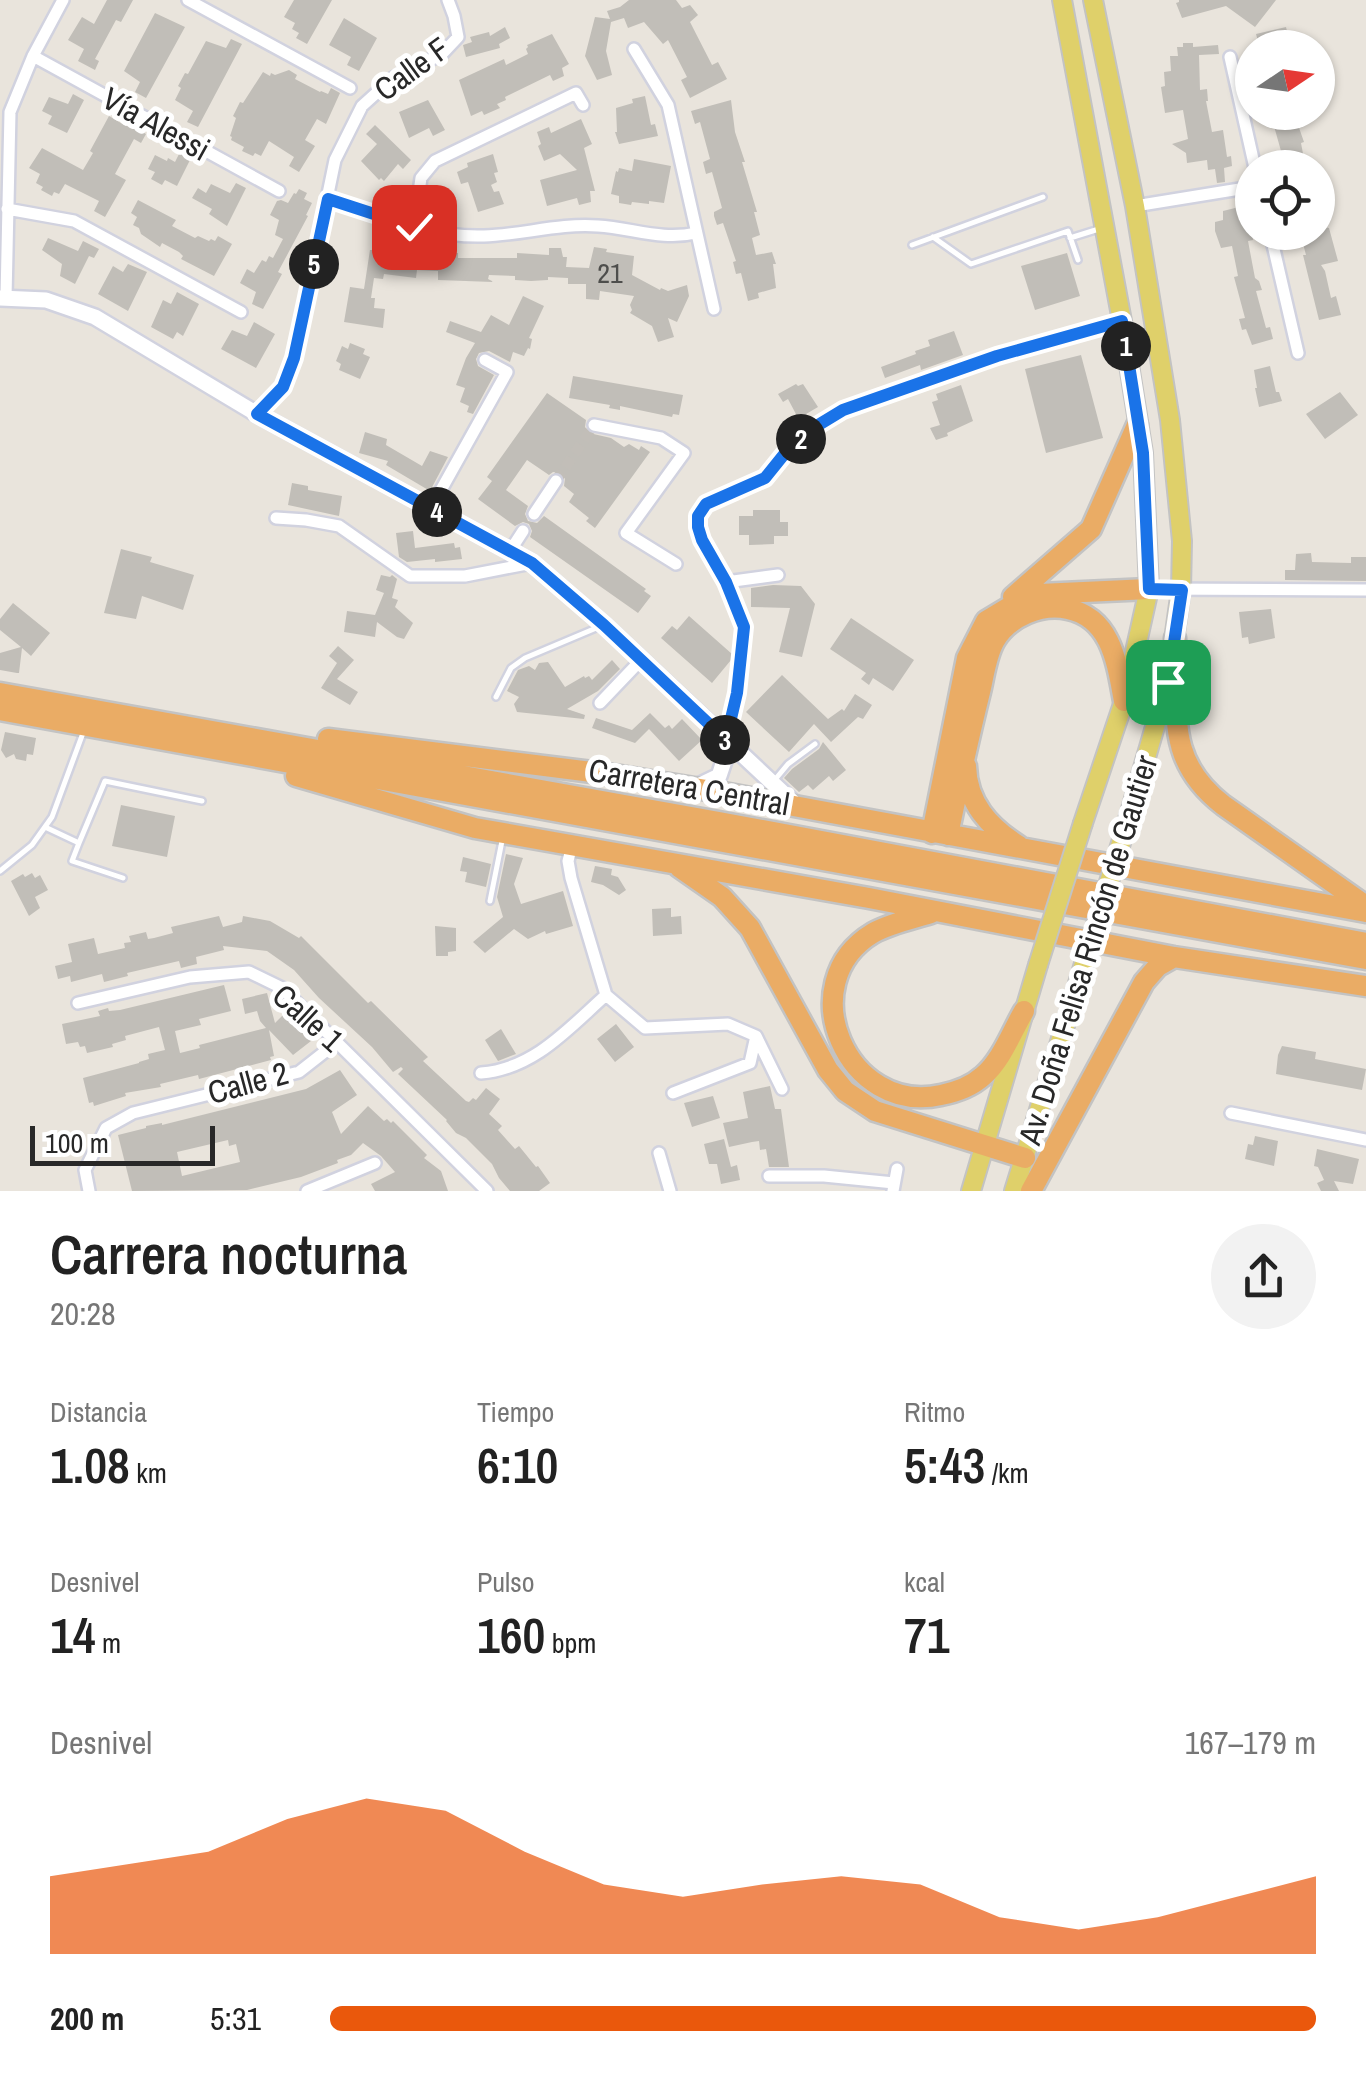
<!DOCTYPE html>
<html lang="es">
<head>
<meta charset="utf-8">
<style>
	body { margin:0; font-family:"Archivo Narrow",sans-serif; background:#f2f2f2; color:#222; height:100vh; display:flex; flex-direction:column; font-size:38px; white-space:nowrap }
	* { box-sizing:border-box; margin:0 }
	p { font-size:32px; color:#767676 }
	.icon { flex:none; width:55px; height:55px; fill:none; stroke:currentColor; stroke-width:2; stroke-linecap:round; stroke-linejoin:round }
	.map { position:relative; height:1191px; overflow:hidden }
	.sheet { display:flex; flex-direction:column; background:#fff; flex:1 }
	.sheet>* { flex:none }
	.needle { width:65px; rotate:77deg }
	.fabs { position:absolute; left:1235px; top:30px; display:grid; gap:20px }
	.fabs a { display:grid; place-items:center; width:100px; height:100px; border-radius:50%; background:#fff; box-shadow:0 2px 8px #0004; font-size:50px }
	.scale { position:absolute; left:30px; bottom:25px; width:185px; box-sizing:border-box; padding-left:10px; border:5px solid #282828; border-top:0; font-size:28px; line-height:35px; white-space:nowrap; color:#282828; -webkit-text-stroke:8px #fff; paint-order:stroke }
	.pin { position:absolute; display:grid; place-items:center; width:85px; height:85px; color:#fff; margin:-42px; border-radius:20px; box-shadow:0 5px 15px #0006 }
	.km { position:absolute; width:50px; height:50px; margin:-25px; border-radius:50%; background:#222; color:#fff; font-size:28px; line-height:50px; text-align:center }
	.round { display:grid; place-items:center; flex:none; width:105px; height:105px; border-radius:52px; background:#f2f2f2 }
	.headline { display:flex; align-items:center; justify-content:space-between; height:170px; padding:0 50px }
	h1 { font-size:55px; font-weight:600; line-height:75px }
	.metrics { display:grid; grid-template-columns:repeat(3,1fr); gap:15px; height:170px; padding:10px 50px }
	.metrics div { display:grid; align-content:center }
	.metrics b { font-size:50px; font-weight:600 }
	.metrics small { font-size:28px; font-weight:400 }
	.metrics p { font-size:28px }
	.chart { height:280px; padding:20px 50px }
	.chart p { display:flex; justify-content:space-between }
	.chart svg { width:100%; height:180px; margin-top:10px; fill:#ea580c; opacity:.7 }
	ul { padding:0 50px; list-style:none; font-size:32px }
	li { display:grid; grid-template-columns:160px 120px 1fr; align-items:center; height:75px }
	li i { height:25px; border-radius:12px; background:#ea580c }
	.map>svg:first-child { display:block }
	.building { fill:#c1beb8; fill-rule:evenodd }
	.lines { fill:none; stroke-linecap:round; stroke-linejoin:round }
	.street-tunnel { stroke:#c2beb8; stroke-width:11; stroke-dasharray:11 5.5; stroke-linecap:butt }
	.lane-casing { stroke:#d1d2df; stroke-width:10 }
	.street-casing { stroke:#d1d2df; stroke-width:16 }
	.secondary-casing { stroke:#d1d2df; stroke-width:20 }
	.primary-casing { stroke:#c3c3c3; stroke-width:22 }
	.highway-casing { stroke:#c3c3c3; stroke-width:25 }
	.lane { stroke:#fff; stroke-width:5 }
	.street { stroke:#fff; stroke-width:11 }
	.secondary { stroke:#fff; stroke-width:15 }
	.primary { stroke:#dfd06a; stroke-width:18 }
	.highway { stroke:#eaac65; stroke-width:20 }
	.primary-bridge-casing { stroke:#c3c3c3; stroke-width:22; stroke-linecap:butt }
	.primary-bridge { stroke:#dfd06a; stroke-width:18 }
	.route-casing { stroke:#fff; stroke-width:20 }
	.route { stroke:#1a73e8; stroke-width:12 }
	.labels { text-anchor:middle; stroke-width:10; stroke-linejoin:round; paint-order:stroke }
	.number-label { font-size:28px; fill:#4e4e4c }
	.street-label { font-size:32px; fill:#282828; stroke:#fff }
</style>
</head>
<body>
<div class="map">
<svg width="1366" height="1191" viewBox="0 0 1366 1191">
	<rect width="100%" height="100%" fill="#e9e4dc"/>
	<path class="building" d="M107 0H133L121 22 116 20 95 59 99 61 95 70 78 61 84 49 68 40 82 17 94 24Z
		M294 0H332L307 44 296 38 299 33 292 29 295 23 284 17Z
		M629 0H676L682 8 690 5 698 15 690 22 712 65 718 62 727 79 690 98 681 80 687 77 668 40 663 44 644 22 628 28 624 18 611 22 606 51 612 75 597 80 585 56 595 17 610 19 607 11 620 7Z
		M1179 0H1276L1255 27 1226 6 1182 18 1176 3 1179 2Z
		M155 13 185 27 146 98 135 92 140 82 124 71Z
		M344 18 377 38 359 71 347 65 351 57 329 45Z
		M505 27 510 38 499 44 500 48 466 57 463 45 472 42 470 37 489 32 490 36Z
		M1286 27 1291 48H1262L1261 44 1259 45 1256 34Z
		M552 34 569 64 562 68 564 76 553 81 550 75 505 97 506 100 497 104 500 108 484 115 482 111 471 116 459 80 504 59 506 65 528 54 526 49 528 47 527 45Z
		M231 39 242 44 198 127 187 122 193 111 175 100 181 88 178 86 185 73 188 74 206 41 226 48Z
		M1183 43H1193V47L1218 45 1219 54 1199 55 1200 90 1207 89 1208 101H1206L1212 132 1223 130 1227 157 1231 156 1232 166 1224 168 1225 182 1217 183 1215 169 1208 170 1207 160 1187 163 1186 153 1172 144 1188 139 1183 110 1165 113 1161 87 1165 86 1164 72 1171 71 1170 56H1178L1177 47H1183Z
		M289 70 297 75 295 79 320 92 321 91 328 94 331 88 340 93 326 124 317 119 305 140 315 146 299 172 289 166 294 157 269 141 261 156 255 153 253 156 242 151 244 147 231 140 232 137 230 136 236 118 233 116 240 102 243 103 263 72 270 76 271 73 275 75Z
		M73 94 84 100 67 133 48 124 52 116 42 111 49 97 68 104Z
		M645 96 651 125 655 124 658 136 619 144 615 132H617L616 108 633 103 632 99Z
		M428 100 445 130 433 136 429 128 409 138 399 112Z
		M731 100 735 132 745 162H742L757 212H754L760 235 752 238 756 255 772 252 776 264H773L776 288 758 293 759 298 748 301 741 273 736 274 733 262 736 261 723 223 717 225 714 216V212L722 208 712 172 706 174 703 162 710 159 700 122 695 124 691 111Z
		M1270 112H1286L1288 124 1297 122 1304 142 1301 143 1304 159 1281 165 1279 156 1281 151Z
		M109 116 126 126 127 123 146 134 141 143 134 139 115 174 126 180 105 217 94 211 99 201 65 184 59 194 54 192 52 196 41 190 43 187 36 183 40 174 29 168 42 148 83 170 93 153 90 151Z
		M581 119 592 144 584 148 595 191H590L591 202 579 205 577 198 547 206 540 180 577 170 560 154 544 161 538 146 541 144 537 132 549 127 551 133Z
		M375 125 411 160 403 169 398 164 384 181 381 178 379 180 361 161 377 144 366 134Z
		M180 152 191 158 177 186 165 180 162 185 151 179 155 172 148 169 155 155 167 161 168 158 175 162Z
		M493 154 498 172 494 173 497 182 491 185 494 192 499 191 504 204 478 212 468 182 461 184 457 172 468 167 467 163Z
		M634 159 671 166 664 203 649 201V204L632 202 631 205 619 203V196L611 194 616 171 618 172 619 168 632 171Z
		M236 183 246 188 227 226 209 214 212 209 192 198 198 188 206 193 211 184 230 193Z
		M299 189 307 193 304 199 312 203 306 215 308 216 278 272 282 274 263 309 252 304 256 292 240 283 247 269 254 273 262 260 266 262 269 256 273 258 283 239 275 235 279 220 270 215 277 201 281 200 288 203 294 193 296 194Z
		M138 200 176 220 172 226 195 238 198 236 209 241 211 239 215 241 218 236 232 244 214 276 181 259 183 256 179 252 162 243 160 247 141 234 139 228 133 225 137 217 131 213Z
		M1239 207 1245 230 1251 228 1253 240 1248 241 1255 278 1259 281 1262 290 1256 291 1266 328 1270 327 1273 339 1252 345 1246 329 1242 330 1239 319 1245 318 1234 277 1238 276 1232 246 1221 248 1215 231V222L1223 220V211Z
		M1318 226 1329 228 1338 261 1321 265 1325 271 1331 298 1336 296 1341 315 1319 320 1303 255H1306L1300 232 1318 233Z
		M48 238 78 251 83 241 99 249 94 258 89 256 75 284 60 276 62 264 42 250Z
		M377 238 389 240 388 248 419 251 418 260H439V252L458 253V258H517V253L549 255V248H561L563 257H567L566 267 589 268 594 247 607 249 606 252 634 256 632 275 660 290 661 288 668 291 687 285 689 296 677 322 668 318 674 337 658 342 652 326 630 313 632 310 630 305 634 296 600 291 599 300 586 299V284H568V278L548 277V280L531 281 515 280V276L489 275 488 279 494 282 438 280V271L417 270 416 278 384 274 383 279 374 278 371 298H375L374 308 385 309 383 328 344 322 350 287 364 289 370 250H374Z
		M1067 253 1080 296 1035 310 1021 266Z
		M128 264 147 272 128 311 98 294 113 266 123 272Z
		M177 292 199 304 183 336 177 332 173 339 151 327 163 300 171 304Z
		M523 296 544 306 529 338 532 339 530 349 528 348 524 356 513 352 510 362 489 351 479 353 476 359 478 366 494 375 473 414 467 412 469 406 460 402 465 388 456 385 466 358 475 343 446 332 450 321 481 332 491 315 509 325Z
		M254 322 275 334 256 368 221 349 232 330 247 336Z
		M954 331 963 355 921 370 920 365 885 378 881 367 916 354 915 351 930 346 928 340Z
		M350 343 365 349 363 354 370 357 360 379 339 370 341 364 336 361 342 346 348 349Z
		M1081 355 1103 438 1046 453 1025 369Z
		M1270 366 1276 392H1279L1282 401 1259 407 1255 388H1257L1254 370Z
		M573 376 683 395 679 415 673 414 672 417 620 406V410L609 408 610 405 569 398Z
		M796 384 798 386 803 384 818 407 801 417 800 414 797 416 788 399 783 402 778 394Z
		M961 385 973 421 947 433 948 436 936 440 930 428 940 425 932 402 938 400 936 394Z
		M1340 392 1358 415 1325 439 1306 414Z
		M547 393 586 420 585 427 589 433 611 438 624 447 629 444 639 450 641 446 650 452 595 528 586 521 589 518 569 502 574 494 564 486 565 478 560 473 553 472 549 475 527 460 506 490 528 506 525 514 528 521 537 523 544 516 646 589 644 591 651 596 638 613 530 537 532 531 529 524 523 522 515 526 478 499 492 481 487 477Z
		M365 432 387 439 386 445 422 466 430 451 448 457 430 491 386 465 388 461 359 453Z
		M292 483 308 486V490L342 496 339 516 288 505Z
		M753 510H780V522H788V536H774V544L749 545V535H739V516H753Z
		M413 531 415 548 454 543 455 548 460 547 462 559 435 562V559L407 562 399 557 396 533Z
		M121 549 152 557 150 562 194 575 183 610 142 596 136 619 104 613Z
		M1311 553 1312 562 1351 563V557H1366V581L1285 580V570H1295L1296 554Z
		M381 575 390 577 392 575 397 579 392 598 398 600 395 607 413 623 404 639 397 637 377 622 375 637 344 632 347 611 375 615 384 593 376 590Z
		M773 585 801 586 815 604 802 657 779 652 790 608 751 607V588Z
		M13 603 50 633 31 656 22 648 19 673H17L0 670V653L21 647 0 630V619Z
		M1271 609 1275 638 1249 644 1248 637 1242 638 1239 612Z
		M689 616 732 654 731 660 712 683 661 638 672 626 677 630Z
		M851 618 914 660 893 691 873 678 869 685 861 679 866 673 830 649Z
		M338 646 354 660 337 679 358 692 350 705 321 688 337 663 329 656Z
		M612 660 620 669 598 691 567 709 585 715 584 719 517 712 514 704 519 697 507 691 518 670 529 666 535 670 539 663 548 662 565 687 584 676 585 678 589 676 592 680Z
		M782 675 828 719 842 709 844 711 855 694 872 705 863 719 858 717 831 742 814 724 789 752 746 712Z
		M650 713 665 728 669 725 672 729 682 719 702 740 679 761 649 729 635 743 592 728 596 718 632 730Z
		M5 732 36 738 33 755 27 754 26 761 16 759 14 754 6 758 1 750Z
		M823 742 846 770 833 781 829 776 813 790 808 785 799 792 784 778 792 769 819 749Z
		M121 805 175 816 167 857 112 846Z
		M506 854 523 858 514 884 521 904 563 891 573 926 546 934 545 931 528 939 514 929 485 953 473 942 503 917 497 897Z
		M463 857 491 864 486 887 465 882 467 872 460 871Z
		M595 866 612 869 611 875 618 877 626 890 619 895 603 885 591 882Z
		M32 873 35 878 40 875 48 890 35 897 40 908 29 916 11 881 23 874 25 877Z
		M671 908V917L681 916 682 934 653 936 652 909Z
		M219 916 223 927 242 922 243 916 270 921 299 938 301 936 368 1003 371 1001 428 1057 423 1061 466 1101 469 1102 473 1098 476 1100 486 1088 500 1099 489 1114 502 1126 498 1130 515 1149 519 1146 536 1167 538 1166 550 1183 539 1191H510L499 1178 492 1164 466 1138 456 1133 446 1121 447 1120 398 1074 403 1069 401 1067 393 1072 372 1047 319 998 294 970 267 951 223 946 224 950 196 957 197 964 181 968 179 961 127 973 128 976 104 982 102 974 71 982 70 976 58 979 55 966 72 962 68 944 94 938 98 954 125 948 124 943 131 942 129 936 146 932 148 939 154 938 173 933 171 927Z
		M435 926 456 928V951L448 952V956H436Z
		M224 985 231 1011 199 1019 201 1025 175 1031 180 1053 200 1048 199 1045 266 1028 260 1021 257 1011 245 1014 242 999 267 993 275 1023 284 1014 311 1041 293 1055 269 1030 274 1056 270 1057 271 1060 199 1079 198 1075 160 1084 161 1087 125 1093 126 1096 94 1106 93 1102 89 1103 83 1078 139 1063V1062L149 1059 148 1054 165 1050 159 1027 125 1036 126 1040 112 1044 113 1047 87 1053 85 1046 80 1047 78 1042 66 1044 62 1024 100 1016 98 1011 108 1008 109 1011 120 1010Z
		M616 1024 634 1047 615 1062 597 1039Z
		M501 1029 516 1054 498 1061 485 1040Z
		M1282 1046 1316 1052 1315 1059 1366 1069 1362 1090 1276 1074 1278 1055Z
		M340 1070 357 1095 332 1112 341 1134 368 1106 384 1121 387 1119 391 1123 393 1121 427 1155 424 1158 441 1171 448 1191H375L371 1184 395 1172 381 1156 363 1143 351 1155 337 1160 338 1163 301 1177 247 1190 132 1191 118 1135 146 1128V1126L162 1123V1125L306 1089ZM228 1140 229 1146 236 1144 240 1162 182 1176 177 1152Z
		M770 1086 775 1109H781L789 1167H769L766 1149 760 1150 759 1141 752 1142 751 1140 752 1142 729 1147 723 1123 748 1118 743 1092Z
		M713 1096 720 1118 692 1127 684 1103Z
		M1255 1136 1278 1141 1274 1166 1245 1159 1248 1144 1253 1145Z
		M724 1139 731 1167 737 1165 740 1180 721 1184 717 1164H709L704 1144Z
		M1317 1149 1359 1159 1353 1184 1334 1181 1339 1191H1321L1317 1183 1324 1180 1318 1167 1314 1166Z"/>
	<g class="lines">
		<path class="street-tunnel" d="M556 481 594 425"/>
		<defs>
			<path id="lane" d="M933 237 971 264 1068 231 1078 260
				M1070 238 1102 228
				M912 245 1043 197
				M496 697 511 668 525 658 601 626
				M773 782 788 764 815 744
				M45 827 79 843 105 781 202 801
				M79 843 72 861 123 878
				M0 871 32 845 52 817 83 733
				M490 901 502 841"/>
			<path id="street" d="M188 0 350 88
				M634 49 668 105 714 309
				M33 56 279 191
				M1230 57 1255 168
				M328 199C378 215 430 238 484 236 522 235 559 223 598 226 632 228 662 241 696 233
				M1135 206 1252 187
				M7 209 74 221 241 312
				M414 227 421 178 435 161 576 93 583 105
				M1270 232 1298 353
				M6 298 10 112 33 56 63 0
				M257 414 283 387 294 358 335 160 362 106 393 78 442 54 458 37 454 16 448 0
				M594 425 661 438 684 453 626 533 676 564
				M431 508 507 372 485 360
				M534 514 556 481
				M276 518 306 520 339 526 410 576H465L532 563
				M510 551 523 531
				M726 582 778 575
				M1149 589 1366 590
				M600 703 641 660
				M726 741 737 693 744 627 726 582 702 540 698 527V515L706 504 765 478 791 447 815 427 843 411 997 356 1122 321
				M572 845 568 861 571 878 606 995 645 1028 728 1024 756 1036 782 1089
				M78 1003 190 977 249 972 282 988 487 1191
				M481 1073C534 1069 569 1028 606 995
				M673 1093 750 1063 756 1036
				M1231 1113 1366 1140
				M659 1153 670 1191
				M769 1176H824L894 1183
				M89 1191 85 1170 106 1128 133 1113 299 1072 336 1043
				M307 1191 375 1163
				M893 1191 897 1169"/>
			<path id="secondary" d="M0 298 46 300 95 317 257 414 532 563 604 625 797 806
				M694 788 719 776 726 755V741"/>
			<path id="primary" d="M1062 0 1122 321 1143 453 1149 589 1124 701 1083 823
				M1093 0 1135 206 1170 420 1182 541 1181 590 1168 682 1124 833
				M971 1191 1038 965
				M1014 1191 1079 980"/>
			<path id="highway" d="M1013 597 1091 529 1137 425
				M1175 638C1181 705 1160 756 1223 805L1366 906
				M0 693 719 822 1366 943
				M0 710 1366 959
				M328 739 608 774 713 791 1366 912
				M966 766C967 803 989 827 1019 846
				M296 776 475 828 869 898 1174 957 1366 986
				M932 833 967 658 986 621 1016 603 1040 594 1149 589
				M948 835C958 787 968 740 980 692 984 676 986 655 995 640 1009 617 1041 603 1068 609 1112 618 1117 664 1124 701
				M679 867 722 897 750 928 828 1070 845 1091 875 1111 1025 1158
				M931 913C912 919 891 923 873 933 790 983 847 1116 941 1095 956 1092 972 1086 983 1076 1002 1060 1012 1031 1024 1011
				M1031 1191 1144 982 1158 966 1174 957"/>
		</defs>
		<use href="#lane" class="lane-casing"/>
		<use href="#street" class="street-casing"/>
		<use href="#secondary" class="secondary-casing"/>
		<use href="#primary" class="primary-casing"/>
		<use href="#highway" class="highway-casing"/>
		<use href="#lane" class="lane"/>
		<use href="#street" class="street"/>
		<use href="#secondary" class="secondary"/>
		<use href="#primary" class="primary"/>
		<use href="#highway" class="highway"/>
		<defs>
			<path id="primary-bridge" d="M1038 965 1083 823
				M1079 980 1124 833"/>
		</defs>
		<use href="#primary-bridge" class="primary-bridge-casing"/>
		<use href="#primary-bridge" class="primary-bridge"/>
	</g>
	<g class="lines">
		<defs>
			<path id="route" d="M414 227 328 199 294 358 283 387 257 414 532 563 604 625 726 740 737 693 744 627 726 582 702 540 698 527V516L706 504 765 478 790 447 815 427 843 410 997 356 1122 321 1143 453 1149 589 1182 590 1168 682"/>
		</defs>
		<use href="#route" class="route-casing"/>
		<use href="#route" class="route"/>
	</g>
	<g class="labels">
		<g class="number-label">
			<text x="610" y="283">21</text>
		</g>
		<g class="street-label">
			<text transform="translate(412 69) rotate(-36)" y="11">Calle F</text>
			<text transform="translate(156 124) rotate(29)" y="11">Vía Alessi</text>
			<text transform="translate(689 787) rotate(10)" y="11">Carretera Central</text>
			<text transform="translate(1088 950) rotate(-73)" y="11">Av. Doña Felisa Rincón de Gautier</text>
			<text transform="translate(308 1018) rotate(42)" y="11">Calle 1</text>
			<text transform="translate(248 1083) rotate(-15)" y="11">Calle 2</text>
		</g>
	</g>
</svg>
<div class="fabs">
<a><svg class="needle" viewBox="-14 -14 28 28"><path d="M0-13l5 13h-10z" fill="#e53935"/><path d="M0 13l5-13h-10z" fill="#767676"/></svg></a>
<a><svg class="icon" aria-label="locate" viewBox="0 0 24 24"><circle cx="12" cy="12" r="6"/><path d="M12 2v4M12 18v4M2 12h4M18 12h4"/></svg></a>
</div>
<div class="scale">100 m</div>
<div class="pin" style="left:1168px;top:682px;background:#1e9e55"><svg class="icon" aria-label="arrive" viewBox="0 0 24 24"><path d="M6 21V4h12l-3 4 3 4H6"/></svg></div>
<div class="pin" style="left:414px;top:227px;background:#d93025"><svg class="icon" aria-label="check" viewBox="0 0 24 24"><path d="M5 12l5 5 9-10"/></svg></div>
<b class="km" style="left:1126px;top:346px">1</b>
<b class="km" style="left:801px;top:439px">2</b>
<b class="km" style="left:725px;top:740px">3</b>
<b class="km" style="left:437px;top:512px">4</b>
<b class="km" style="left:314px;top:264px">5</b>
</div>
<section class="sheet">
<div class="headline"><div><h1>Carrera nocturna</h1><p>20:28</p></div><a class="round"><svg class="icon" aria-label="share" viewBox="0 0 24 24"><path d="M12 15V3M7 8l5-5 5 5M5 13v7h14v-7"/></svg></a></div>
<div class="metrics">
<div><p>Distancia</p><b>1.08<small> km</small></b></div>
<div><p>Tiempo</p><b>6:10</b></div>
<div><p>Ritmo</p><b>5:43<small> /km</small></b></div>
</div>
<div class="metrics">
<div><p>Desnivel</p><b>14<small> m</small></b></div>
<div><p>Pulso</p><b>160<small> bpm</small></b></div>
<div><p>kcal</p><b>71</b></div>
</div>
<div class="chart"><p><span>Desnivel</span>167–179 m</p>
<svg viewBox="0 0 160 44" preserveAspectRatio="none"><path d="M0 44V25L10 22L20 19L30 11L40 6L50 9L60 19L70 27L80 30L90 27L100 25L110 27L120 35L130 38L140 35L150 30L160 25V44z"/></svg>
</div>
<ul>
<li><b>200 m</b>5:31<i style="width:100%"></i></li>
</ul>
</section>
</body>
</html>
